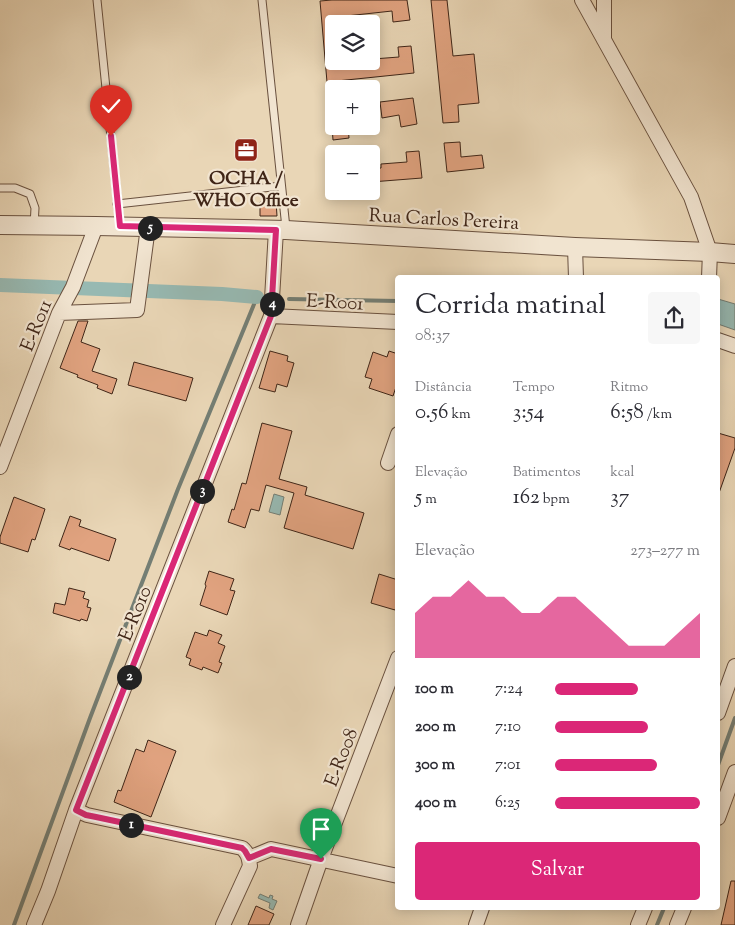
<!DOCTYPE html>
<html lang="pt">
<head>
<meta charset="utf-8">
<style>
	body { margin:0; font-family:"Sorts Mill Goudy",serif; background:#f7f7f7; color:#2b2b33; height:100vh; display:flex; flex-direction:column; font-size:19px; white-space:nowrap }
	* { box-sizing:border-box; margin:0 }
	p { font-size:16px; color:#7c7c81 }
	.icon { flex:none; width:28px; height:28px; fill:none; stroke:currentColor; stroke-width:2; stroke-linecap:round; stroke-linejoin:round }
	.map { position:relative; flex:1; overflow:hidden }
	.drawer { position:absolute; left:395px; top:275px; width:325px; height:635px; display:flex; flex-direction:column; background:#fff; border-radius:5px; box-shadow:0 2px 12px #0003 }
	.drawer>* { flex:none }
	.buttons { position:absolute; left:325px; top:15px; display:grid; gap:10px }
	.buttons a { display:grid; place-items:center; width:55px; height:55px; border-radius:5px; background:#fff; box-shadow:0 2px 12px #0003; font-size:25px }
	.pin { position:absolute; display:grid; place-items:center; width:42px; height:42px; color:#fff; margin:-51px -21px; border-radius:50% 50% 50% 0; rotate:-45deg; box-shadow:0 0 5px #0007 }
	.pin .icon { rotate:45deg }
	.km { position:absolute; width:25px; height:25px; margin:-12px; border-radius:50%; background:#222; color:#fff; font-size:14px; line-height:25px; text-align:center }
	.round { display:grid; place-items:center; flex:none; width:52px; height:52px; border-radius:5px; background:#f7f7f7 }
	.head { display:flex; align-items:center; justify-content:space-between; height:85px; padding:0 20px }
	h1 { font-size:28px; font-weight:600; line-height:38px }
	.stats { display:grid; grid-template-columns:repeat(3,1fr); gap:8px; height:85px; padding:5px 20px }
	.stats div { display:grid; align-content:center }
	.stats b { font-size:21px; font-weight:600 }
	.stats small { font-size:14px; font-weight:400 }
	.stats p { font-size:14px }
	.chart { height:140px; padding:10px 20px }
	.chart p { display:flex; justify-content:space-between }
	.chart svg { width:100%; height:90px; margin-top:5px; fill:#db2777; opacity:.7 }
	.cta { display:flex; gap:10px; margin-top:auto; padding:10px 20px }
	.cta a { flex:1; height:58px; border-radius:5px; background:#db2777; color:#fff; font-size:20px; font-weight:600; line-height:58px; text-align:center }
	ul { padding:0 20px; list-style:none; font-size:16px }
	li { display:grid; grid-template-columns:80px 60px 1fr; align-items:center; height:38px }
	li i { height:12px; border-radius:6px; background:#db2777 }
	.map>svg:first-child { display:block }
	.water { fill:#97b9b2; stroke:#747e74 }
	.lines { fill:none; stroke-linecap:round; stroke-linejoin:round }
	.stream { stroke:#747e74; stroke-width:4 }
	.canal { stroke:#97b9b2; stroke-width:14 }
	.building { fill:#e1a380; stroke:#3f2517 }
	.service-casing { stroke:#6a513f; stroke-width:9 }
	.minor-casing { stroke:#6a513f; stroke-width:16 }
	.tertiary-casing { stroke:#6a513f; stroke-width:20 }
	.service { stroke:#f1e4d0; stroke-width:7 }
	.minor { stroke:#f1e4d0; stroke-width:14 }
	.tertiary { stroke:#f1e4d0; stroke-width:18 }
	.route-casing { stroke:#fff; stroke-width:10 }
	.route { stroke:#db2777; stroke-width:6 }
	.labels { text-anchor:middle; stroke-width:4.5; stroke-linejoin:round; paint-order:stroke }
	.poi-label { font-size:19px; font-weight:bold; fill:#3f2517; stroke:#f1e4d0 }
	.street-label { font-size:19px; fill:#3f2517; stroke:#f1e4d0 }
</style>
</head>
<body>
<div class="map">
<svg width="735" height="925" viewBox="0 0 735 925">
	<rect width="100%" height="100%" fill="#e9d6b6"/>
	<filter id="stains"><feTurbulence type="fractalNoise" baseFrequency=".004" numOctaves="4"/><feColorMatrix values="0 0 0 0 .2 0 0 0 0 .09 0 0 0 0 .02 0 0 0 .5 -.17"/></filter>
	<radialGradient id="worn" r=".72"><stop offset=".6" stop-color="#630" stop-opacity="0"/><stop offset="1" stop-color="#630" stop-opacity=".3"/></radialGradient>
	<path class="water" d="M718 299 735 304V330L718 324Z
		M274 494 284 497 280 515 269 512Z
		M260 894 269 898 270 895 273 896 272 899 277 901 273 910 269 908 270 903 258 898Z"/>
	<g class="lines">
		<path class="stream" d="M289 299 398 301
			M718 765 735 718
			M14 925 90 718 178 489 257 297
			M657 925 664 908"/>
		<path class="canal" d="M0 285 222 294 257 297"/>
	</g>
	<path class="building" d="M332 0H407L410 20 393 22 392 11 337 17 338 24H334V61H341L342 67 373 64V59L399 57 398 47 411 46 414 73 327 82 320 1Z
		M431 0H447L453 56 474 54 479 103 458 105 459 122 443 123Z
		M413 98 417 124 401 127 399 115 382 118 380 102Z
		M332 126H348L349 138 333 140Z
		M460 142 461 157 482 155 484 168 447 172 444 143Z
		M419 151 422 178 371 182V169L381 168V164L407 162 406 152Z
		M276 201 277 216H260V202Z
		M78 321H88L81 342 100 349 92 371 117 379 112 394 97 388 98 385 77 377 78 375 60 368Z
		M270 351 288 356 287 361 294 363 287 387 277 384 275 392 259 388Z
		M389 351 398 354V381L393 396 369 388 372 379 365 377 373 352 387 357Z
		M134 362 193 378 186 401 128 385Z
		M262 423 292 431 279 479 307 487 305 495 364 513 353 549 284 528 294 493 266 485 259 511 251 509 245 528 228 522 232 509 234 510 242 483 246 484Z
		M718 433 735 438V448L719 493 718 492Z
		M14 497 45 509 35 540 32 539 28 552 0 543V537Z
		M70 516 81 520 79 526 116 539 109 561 71 548 70 550 59 546Z
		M209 571 234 579 230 590 235 591 227 615 200 605 206 586 205 584Z
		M379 574 398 580V603L395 610 371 603Z
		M69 588 85 592 83 598 89 600 87 607 91 608 87 621 81 619 80 621 53 613 55 603 65 605Z
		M209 630 222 635 218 643 225 646 219 662 222 663 218 673 203 667 202 670 189 665 191 659 186 657 195 632 207 636Z
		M148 740 176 751 151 817 114 802 118 790 121 791 136 749 144 752Z
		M731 881H735V925H721Z
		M256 906 274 914 269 925H248Z"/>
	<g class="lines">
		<defs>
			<path id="service" d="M97 0 120 226
				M262 0 286 228
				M0 188H15L30 194 35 208 34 226
				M117 204 281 186"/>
			<path id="minor" d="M582 0 691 197 710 252 709 278
				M604 40V0
				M575 247 576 278
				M59 313 137 310 148 227
				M271 316 398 322
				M718 340 735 346
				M388 463 398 434
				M0 467 59 313 73 287 96 226
				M718 713 735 666
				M76 810 87 815 242 848C248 853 249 858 250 866L223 925
				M718 818 735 772
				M249 858 271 849 398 876
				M34 925 48 891 76 810 271 316 276 230
				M298 925 321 859 398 658
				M476 925 482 908
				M638 925 645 908
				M677 925 684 908"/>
			<path id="tertiary" d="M0 225 96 226 286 230 575 247 710 252 735 254"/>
		</defs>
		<use href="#service" class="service-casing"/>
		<use href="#minor" class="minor-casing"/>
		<use href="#tertiary" class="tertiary-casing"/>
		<use href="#service" class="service"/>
		<use href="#minor" class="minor"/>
		<use href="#tertiary" class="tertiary"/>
	</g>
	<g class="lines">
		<defs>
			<path id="route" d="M111 136 120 226 276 230 271 316 76 810 86 815 96 817 242 848 245 851 249 858 271 849 321 859"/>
		</defs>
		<use href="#route" class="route-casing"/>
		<use href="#route" class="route"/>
	</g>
	<defs>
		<symbol id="office-square" viewBox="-11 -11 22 22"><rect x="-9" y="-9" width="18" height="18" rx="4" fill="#8f2418" stroke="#f1e4d0"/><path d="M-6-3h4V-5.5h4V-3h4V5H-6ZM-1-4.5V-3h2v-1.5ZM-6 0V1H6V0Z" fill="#fff"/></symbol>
	</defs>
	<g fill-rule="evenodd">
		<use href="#office-square" x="232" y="136" width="28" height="28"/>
	</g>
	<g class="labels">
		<g class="poi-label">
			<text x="246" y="184">OCHA /<tspan x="246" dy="22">WHO Office</tspan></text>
		</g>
		<g class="street-label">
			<text transform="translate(444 218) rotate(3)" y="7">Rua Carlos Pereira</text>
			<text transform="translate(335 301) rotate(3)" y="7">E-R001</text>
			<text transform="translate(35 325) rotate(-68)" y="7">E-R011</text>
			<text transform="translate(134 613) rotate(-68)" y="7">E-R010</text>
			<text transform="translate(340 757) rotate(-69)" y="7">E-R008</text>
		</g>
	</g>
	<rect width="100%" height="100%" filter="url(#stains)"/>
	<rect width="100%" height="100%" fill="url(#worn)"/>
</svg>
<div class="buttons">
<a><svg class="icon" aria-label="layers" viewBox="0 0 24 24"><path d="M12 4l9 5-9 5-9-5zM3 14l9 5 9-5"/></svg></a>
<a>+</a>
<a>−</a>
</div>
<div class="pin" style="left:321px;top:859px;background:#1e9e55"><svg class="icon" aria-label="arrive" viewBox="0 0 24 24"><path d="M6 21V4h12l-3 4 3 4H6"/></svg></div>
<div class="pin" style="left:111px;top:136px;background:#d93025"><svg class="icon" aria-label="check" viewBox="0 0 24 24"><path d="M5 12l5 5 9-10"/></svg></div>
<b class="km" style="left:131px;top:825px">1</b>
<b class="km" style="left:129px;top:677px">2</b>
<b class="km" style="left:202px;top:491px">3</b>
<b class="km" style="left:272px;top:304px">4</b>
<b class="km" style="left:150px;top:228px">5</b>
<section class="drawer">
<div class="head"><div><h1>Corrida matinal</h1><p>08:37</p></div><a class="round"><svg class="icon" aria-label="share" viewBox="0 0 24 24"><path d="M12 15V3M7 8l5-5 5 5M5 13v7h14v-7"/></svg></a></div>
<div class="stats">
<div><p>Distância</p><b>0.56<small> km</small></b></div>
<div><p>Tempo</p><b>3:54</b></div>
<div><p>Ritmo</p><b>6:58<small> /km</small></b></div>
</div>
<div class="stats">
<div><p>Elevação</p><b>5<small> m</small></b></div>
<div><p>Batimentos</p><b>162<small> bpm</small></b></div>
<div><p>kcal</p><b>37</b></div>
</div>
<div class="chart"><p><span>Elevação</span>273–277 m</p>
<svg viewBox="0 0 160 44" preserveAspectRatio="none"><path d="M0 44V22L10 14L20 14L30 6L40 14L50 14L60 22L70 22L80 14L90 14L100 22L110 30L120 38L130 38L140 38L150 30L160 22V44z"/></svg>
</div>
<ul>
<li><b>100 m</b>7:24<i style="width:57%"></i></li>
<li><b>200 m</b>7:10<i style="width:64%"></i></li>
<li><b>300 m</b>7:01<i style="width:70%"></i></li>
<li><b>400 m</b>6:25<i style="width:100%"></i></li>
</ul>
<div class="cta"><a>Salvar</a></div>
</section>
</div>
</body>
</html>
